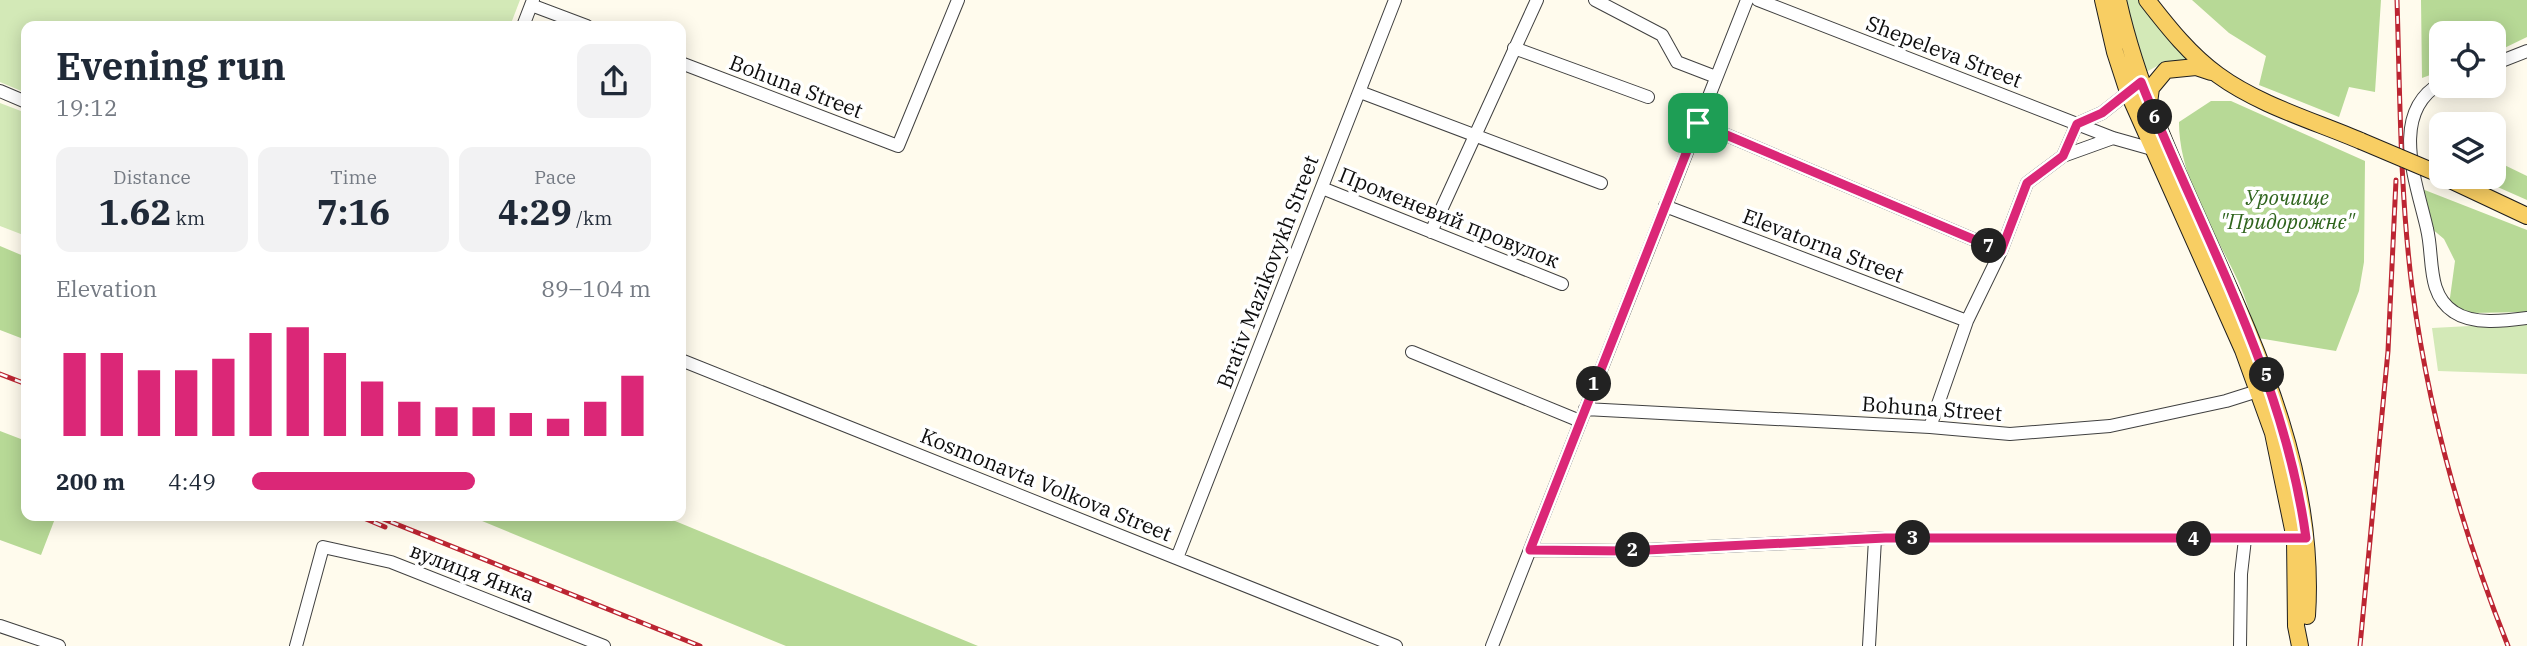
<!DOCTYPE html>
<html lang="en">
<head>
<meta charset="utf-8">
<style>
	body { margin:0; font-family:"IBM Plex Serif",serif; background:#f2f2f3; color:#1f2937; height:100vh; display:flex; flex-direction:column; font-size:26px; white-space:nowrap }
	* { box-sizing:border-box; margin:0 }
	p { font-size:23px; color:#747a83 }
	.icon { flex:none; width:38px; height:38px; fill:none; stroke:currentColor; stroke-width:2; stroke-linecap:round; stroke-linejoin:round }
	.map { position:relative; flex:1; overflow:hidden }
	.panel { position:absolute; left:21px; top:21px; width:665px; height:500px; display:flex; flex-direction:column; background:#fff; border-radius:14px; box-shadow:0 4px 18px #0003 }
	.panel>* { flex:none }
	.tools { position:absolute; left:2429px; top:21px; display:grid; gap:14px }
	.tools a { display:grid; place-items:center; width:77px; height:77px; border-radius:14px; background:#fff; box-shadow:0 4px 18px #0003; font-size:35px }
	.pin { position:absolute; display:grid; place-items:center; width:60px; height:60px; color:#fff; margin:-30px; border-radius:14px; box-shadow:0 4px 10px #0006 }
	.km { position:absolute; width:35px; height:35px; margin:-18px; border-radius:50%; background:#222; color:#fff; font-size:19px; line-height:35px; text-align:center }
	.round { display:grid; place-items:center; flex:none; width:74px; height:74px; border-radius:14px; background:#f2f2f3 }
	.headline { display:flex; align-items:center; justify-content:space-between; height:119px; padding:0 35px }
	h1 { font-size:38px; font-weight:800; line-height:52px }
	.metrics { display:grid; grid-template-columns:repeat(3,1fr); gap:10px; height:119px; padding:7px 35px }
	.metrics div { display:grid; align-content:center; border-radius:14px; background:#f2f2f3; text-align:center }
	.metrics b { font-size:35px; font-weight:800 }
	.metrics small { font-size:19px; font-weight:400 }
	.metrics p { font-size:19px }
	.chart { height:196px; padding:14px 35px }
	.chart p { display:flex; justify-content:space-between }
	.chart svg { width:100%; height:126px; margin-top:7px; stroke:#db2777; stroke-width:6 }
	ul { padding:0 35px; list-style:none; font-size:23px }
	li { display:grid; grid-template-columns:112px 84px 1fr; align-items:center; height:52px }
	li i { height:18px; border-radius:9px; background:#db2777 }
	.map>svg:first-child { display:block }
	.green { fill:#d3e9b7 }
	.forest { fill:#b7d996 }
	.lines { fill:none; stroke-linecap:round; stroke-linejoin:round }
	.minor-casing { stroke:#404040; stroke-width:14 }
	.major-casing { stroke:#1e1e1e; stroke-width:18 }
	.minor { stroke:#fff; stroke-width:12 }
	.major { stroke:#f8ce63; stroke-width:16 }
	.rail-casing { stroke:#bc2532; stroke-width:5 }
	.rail { stroke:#fff; stroke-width:2.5; stroke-dasharray:8; stroke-linecap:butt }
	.major-bridge-casing { stroke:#1e1e1e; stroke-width:18; stroke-linecap:butt }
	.major-bridge { stroke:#f8ce63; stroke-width:16 }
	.route-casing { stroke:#fff; stroke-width:14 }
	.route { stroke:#db2777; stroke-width:9 }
	.labels { text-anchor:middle; stroke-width:7; stroke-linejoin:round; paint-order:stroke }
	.street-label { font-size:21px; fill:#0d0d0d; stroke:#fff }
	.park-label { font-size:21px; font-style:italic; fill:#2f641d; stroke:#fff }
</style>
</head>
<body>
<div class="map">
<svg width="2527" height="646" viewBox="0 0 2527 646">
	<rect width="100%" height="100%" fill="#fffbed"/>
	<path class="green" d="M0 0H520L510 26H26V93L0 82Z
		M2126 0H2141L2190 59 2161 64 2146 72Z
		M0 103 26 113V236L0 226Z
		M2527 323V374L2438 371 2432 328Z"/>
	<path class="forest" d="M2192 0H2381L2375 92 2349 87 2339 117 2259 85 2266 56 2229 33Z
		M2421 0H2527V37L2494 53V33H2441V71L2422 78Z
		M2211 101H2231L2365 161 2364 262 2359 291 2336 351 2258 338C2252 319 2246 299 2238 281 2215 231 2179 179 2179 122Z
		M2494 160 2527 176V200L2475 177H2494Z
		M2417 187 2527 230V312L2469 313 2449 305 2455 261 2444 239 2431 228Z
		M0 246 26 257V340L0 330Z
		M0 431 26 441V516H56L41 555 0 540Z
		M470 516H663L978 646H786Z"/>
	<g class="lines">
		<defs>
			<path id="minor" d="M1595 0 1662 35 1677 62 1716 77
				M1758 0 2113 138 2152 149
				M531 5 587 26
				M523 26 533 0
				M1514 48 1648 97
				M681 63 898 146 958 0
				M2494 64 2527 51
				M2441 83C2388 113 2417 184 2427 229 2434 257 2426 294 2454 312 2473 325 2505 321 2527 318
				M0 91 26 102
				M1360 92 1601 183
				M1698 123 2001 251
				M2077 124 2102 113 2135 87
				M2063 156 2077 124
				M1322 188 1562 284
				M1665 206 1967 321
				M1431 232 1537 0
				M1412 352 1580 421
				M681 360 1396 646
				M1585 409 1930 427 2010 434 2110 426 2226 401 2264 389
				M1930 427 1967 321 2001 251 2027 183 2063 156 2113 138
				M1530 550 1627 551 1885 538H2302
				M1177 558 1395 0
				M0 626 59 646
				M296 646 323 547 391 562 604 646
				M1492 646 1747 0
				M1869 646 1875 539
				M2240 646 2241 574 2245 539"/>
			<path id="major" d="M2103 0 2115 52 2128 92 2243 350 2273 433 2295 539 2296 626 2300 646
				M2118 0C2165 211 2322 391 2307 616
				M2147 0C2168 27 2190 55 2218 75 2259 105 2314 121 2361 141
				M2149 103 2151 88 2166 70 2196 67 2211 72
				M2444 177 2527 216"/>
		</defs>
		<use href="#minor" class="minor-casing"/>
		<use href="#major" class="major-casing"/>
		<use href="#minor" class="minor"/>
		<use href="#major" class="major"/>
		<defs>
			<path id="rail" d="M2397 0C2400 95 2400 192 2412 287 2428 410 2462 531 2508 646
				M0 374 26 384
				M359 516 385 527
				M376 516 700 646
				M2360 646 2388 351 2396 180"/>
		</defs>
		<use href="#rail" class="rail-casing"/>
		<use href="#rail" class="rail"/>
		<defs>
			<path id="major-bridge" d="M2361 141 2439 174"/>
		</defs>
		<use href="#major-bridge" class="major-bridge-casing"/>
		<use href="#major-bridge" class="major-bridge"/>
	</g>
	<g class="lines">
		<defs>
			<path id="route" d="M2141 82C2201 233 2284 375 2306 538H1885L1627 551 1530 550 1698 123 2001 251 2027 183 2063 156 2077 124 2102 113Z"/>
		</defs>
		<use href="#route" class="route-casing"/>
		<use href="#route" class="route"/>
	</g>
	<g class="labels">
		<g class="street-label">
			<text transform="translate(1944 52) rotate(21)" y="7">Shepeleva Street</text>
			<text transform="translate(796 87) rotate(21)" y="7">Bohuna Street</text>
			<text transform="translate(1449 218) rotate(22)" y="7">Променевий провулок</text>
			<text transform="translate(1823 246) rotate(21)" y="7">Elevatorna Street</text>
			<text transform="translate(1268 272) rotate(-69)" y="7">Brativ Mazikovykh Street</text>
			<text transform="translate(1932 409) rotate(4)" y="7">Bohuna Street</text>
			<text transform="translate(1046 485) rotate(22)" y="7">Kosmonavta Volkova Street</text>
			<text transform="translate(472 573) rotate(21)" y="7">вулиця Янка</text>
		</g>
		<g class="park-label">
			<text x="2287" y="205">Урочище<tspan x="2287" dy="24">"Придорожнє"</tspan></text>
		</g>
	</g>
</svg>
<div class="tools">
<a><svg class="icon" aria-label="locate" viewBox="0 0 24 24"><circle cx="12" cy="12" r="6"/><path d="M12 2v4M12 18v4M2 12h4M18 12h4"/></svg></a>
<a><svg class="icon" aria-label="layers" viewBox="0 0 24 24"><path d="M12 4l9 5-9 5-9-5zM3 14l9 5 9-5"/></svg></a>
</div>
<div class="pin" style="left:1698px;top:123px;background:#1e9e55"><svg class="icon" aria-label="arrive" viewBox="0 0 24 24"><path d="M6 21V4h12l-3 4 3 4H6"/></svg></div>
<b class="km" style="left:1594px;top:384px">1</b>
<b class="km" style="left:1633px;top:550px">2</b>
<b class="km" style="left:1913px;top:538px">3</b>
<b class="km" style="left:2194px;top:539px">4</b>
<b class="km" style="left:2267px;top:375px">5</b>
<b class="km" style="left:2155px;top:117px">6</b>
<b class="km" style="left:1989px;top:246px">7</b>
<section class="panel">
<div class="headline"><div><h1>Evening run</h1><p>19:12</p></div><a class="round"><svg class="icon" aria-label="share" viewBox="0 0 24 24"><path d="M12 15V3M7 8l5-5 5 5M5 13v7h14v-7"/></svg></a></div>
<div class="metrics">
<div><p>Distance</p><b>1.62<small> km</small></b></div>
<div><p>Time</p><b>7:16</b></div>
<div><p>Pace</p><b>4:29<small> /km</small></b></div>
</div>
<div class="chart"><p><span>Elevation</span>89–104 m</p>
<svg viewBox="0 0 160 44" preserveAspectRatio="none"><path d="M5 44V15M15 44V15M25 44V21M35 44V21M45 44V17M55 44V8M65 44V6M75 44V15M85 44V25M95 44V32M105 44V34M115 44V34M125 44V36M135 44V38M145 44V32M155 44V23"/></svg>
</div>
<ul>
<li><b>200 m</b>4:49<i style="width:56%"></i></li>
</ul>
</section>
</div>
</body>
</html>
